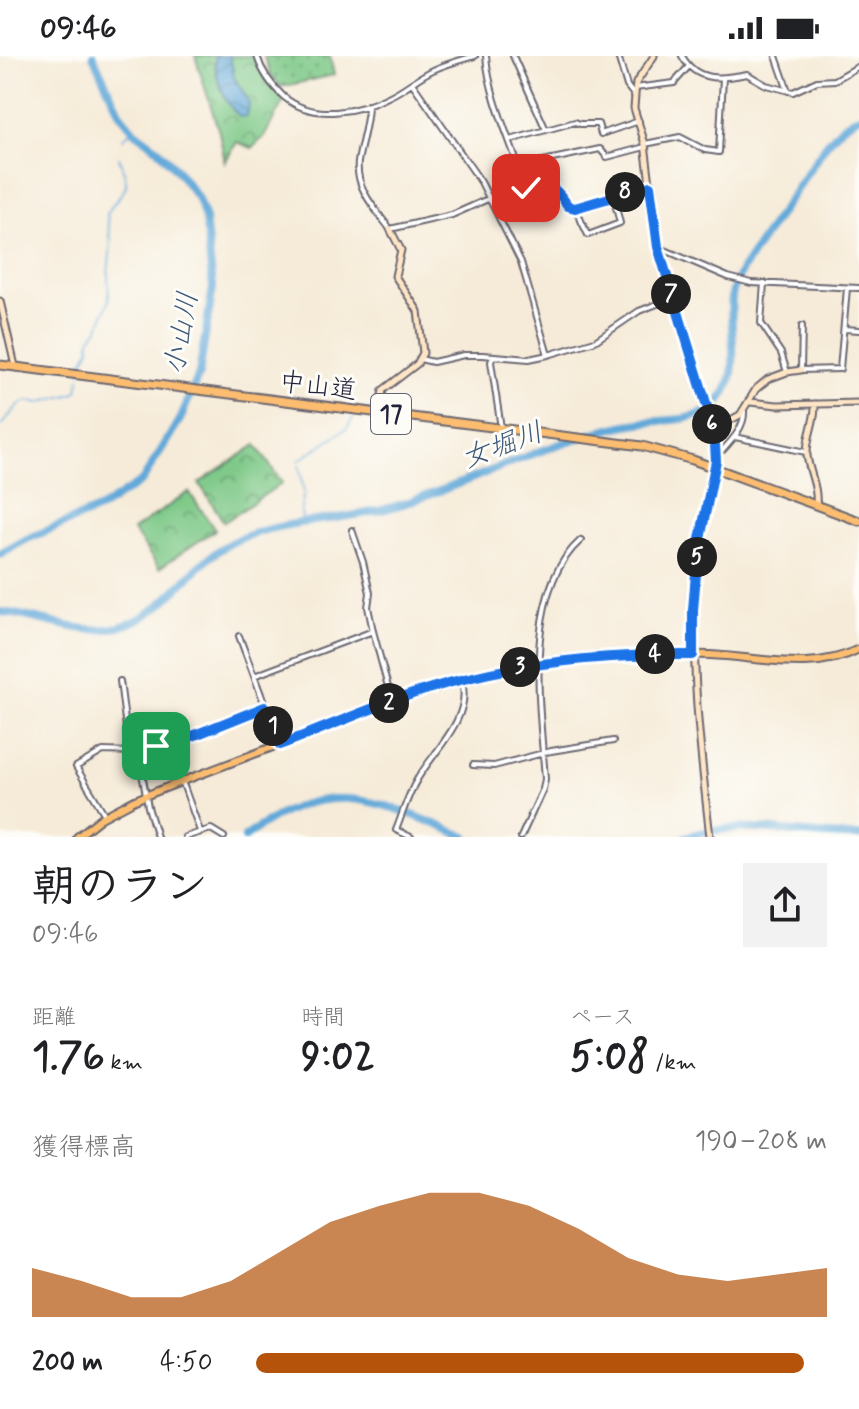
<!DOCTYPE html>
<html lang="ja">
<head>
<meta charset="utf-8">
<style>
	body { margin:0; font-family:Mynerve,"Klee One",sans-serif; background:#f2f2f2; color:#202124; height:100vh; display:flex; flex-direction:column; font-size:30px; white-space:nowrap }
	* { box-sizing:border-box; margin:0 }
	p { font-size:26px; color:#757577 }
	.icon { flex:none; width:44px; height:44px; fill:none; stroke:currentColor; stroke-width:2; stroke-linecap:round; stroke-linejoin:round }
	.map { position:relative; height:781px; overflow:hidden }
	.side { display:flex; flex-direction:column; background:#fff; flex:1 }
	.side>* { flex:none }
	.pin { position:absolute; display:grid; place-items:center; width:68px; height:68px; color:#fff; margin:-34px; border-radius:16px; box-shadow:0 4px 12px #0006 }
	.km { position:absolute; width:40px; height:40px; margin:-20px; border-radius:50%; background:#222; color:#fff; font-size:22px; line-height:40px; text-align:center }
	.round { display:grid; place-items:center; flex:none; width:84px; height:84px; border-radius:0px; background:#f2f2f2 }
	.headline { display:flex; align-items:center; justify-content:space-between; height:136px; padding:0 32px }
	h1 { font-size:44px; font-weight:700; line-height:60px }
	.metrics { display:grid; grid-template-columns:repeat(3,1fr); gap:12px; height:136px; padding:8px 32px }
	.metrics div { display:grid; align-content:center }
	.metrics b { font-size:40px; font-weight:700 }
	.metrics small { font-size:22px; font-weight:400 }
	.metrics p { font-size:22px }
	.chart { height:224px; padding:16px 32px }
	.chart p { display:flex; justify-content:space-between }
	.chart svg { width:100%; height:144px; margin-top:8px; fill:#b45309; opacity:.7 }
	ul { padding:0 32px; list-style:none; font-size:26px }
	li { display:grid; grid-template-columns:128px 96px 1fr; align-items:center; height:60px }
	li i { height:20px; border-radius:10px; background:#b45309 }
	.status { display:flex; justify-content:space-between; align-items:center; height:56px; padding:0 40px; background:#fff; direction:ltr }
	.status svg { height:22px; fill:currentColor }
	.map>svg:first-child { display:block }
	.grass { fill:url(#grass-dots); stroke:#4f7560; stroke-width:2 }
	.park { fill:url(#park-crowns); stroke:#4f7560; stroke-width:2 }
	.water { fill:url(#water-waves); stroke:#42668a; stroke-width:2 }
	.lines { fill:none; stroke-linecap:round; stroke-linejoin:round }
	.stream { stroke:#62a9d9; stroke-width:2 }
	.river { stroke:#62a9d9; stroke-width:8 }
	.street-casing { stroke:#6c6872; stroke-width:8 }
	.secondary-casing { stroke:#6c6872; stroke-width:9 }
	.primary-casing { stroke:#6c6872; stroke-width:10 }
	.highway-casing { stroke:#6c6872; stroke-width:11 }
	.street { stroke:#fff; stroke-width:4 }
	.secondary { stroke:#fee5c5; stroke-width:5 }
	.primary { stroke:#fcbd6f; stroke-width:6 }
	.highway { stroke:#fcbd6f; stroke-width:7 }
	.route-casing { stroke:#fff; stroke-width:16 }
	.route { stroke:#1a73e8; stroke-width:10 }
	.labels { text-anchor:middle; stroke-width:6; stroke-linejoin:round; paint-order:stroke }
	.shield { fill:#fdfcf7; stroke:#646373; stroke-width:2 }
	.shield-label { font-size:24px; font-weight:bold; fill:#22223b }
	.street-label { font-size:26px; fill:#22223b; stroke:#fdfcf7 }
	.water-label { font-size:28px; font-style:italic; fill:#3c587a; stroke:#fdfcf7 }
</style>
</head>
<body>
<div class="status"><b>09:46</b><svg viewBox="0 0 49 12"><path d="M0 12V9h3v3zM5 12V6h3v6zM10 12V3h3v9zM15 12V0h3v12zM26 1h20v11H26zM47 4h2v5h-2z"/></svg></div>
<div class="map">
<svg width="859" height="781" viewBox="0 0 859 781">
	<defs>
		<pattern id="grass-dots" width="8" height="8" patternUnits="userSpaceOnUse" patternTransform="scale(2)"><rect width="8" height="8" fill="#7cc886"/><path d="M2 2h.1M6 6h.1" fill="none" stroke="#65a26f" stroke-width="1.8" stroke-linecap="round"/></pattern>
		<pattern id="park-crowns" width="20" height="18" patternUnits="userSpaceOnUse" patternTransform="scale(2)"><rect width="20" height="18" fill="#7cc886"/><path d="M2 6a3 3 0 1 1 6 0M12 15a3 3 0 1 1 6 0" fill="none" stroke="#65a26f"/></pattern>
		<pattern id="water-waves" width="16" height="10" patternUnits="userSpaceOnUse" patternTransform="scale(2)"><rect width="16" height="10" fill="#62a9d9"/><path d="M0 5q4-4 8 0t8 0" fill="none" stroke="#5089b1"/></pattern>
	</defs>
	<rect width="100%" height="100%" fill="#fdfcf7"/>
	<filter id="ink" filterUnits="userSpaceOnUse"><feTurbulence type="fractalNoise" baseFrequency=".0125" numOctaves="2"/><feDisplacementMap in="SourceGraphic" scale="16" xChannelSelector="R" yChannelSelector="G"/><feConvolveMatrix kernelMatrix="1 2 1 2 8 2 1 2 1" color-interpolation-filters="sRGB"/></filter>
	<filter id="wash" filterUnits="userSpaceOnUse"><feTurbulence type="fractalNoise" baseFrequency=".006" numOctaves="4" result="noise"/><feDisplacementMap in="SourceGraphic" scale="32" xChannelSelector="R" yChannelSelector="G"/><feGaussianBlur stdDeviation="1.8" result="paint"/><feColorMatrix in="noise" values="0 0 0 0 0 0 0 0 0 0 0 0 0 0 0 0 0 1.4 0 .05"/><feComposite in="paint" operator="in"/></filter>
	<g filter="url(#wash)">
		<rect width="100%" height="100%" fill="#f6ebd8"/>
		<path class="grass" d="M264 0H330L334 19 281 31 270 18Z"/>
		<path class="park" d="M195 0H255L266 25 284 44 264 81 252 92 237 86 225 106 219 76Z
			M256 389 282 427 224 466 199 427Z
			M189 436 215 474 159 512 133 474Z"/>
		<path class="water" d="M215 0H230L234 21 249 46 247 60 241 61C225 51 214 19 215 0Z"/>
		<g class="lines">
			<path class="stream" d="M123 83 133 73
				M81 317 83 306 90 293V283L99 271 109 245 108 218 111 186 107 158C123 128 134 141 119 102
				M0 370C12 360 19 338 38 347L73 338 77 335 80 323
				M298 405 347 372 355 359
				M299 410 304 437 301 451 302 467"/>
			<path class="river" d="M0 498 27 483 101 452 142 425 181 362 199 318 213 231 205 163 197 141 179 117 158 93 135 76 120 58 93 0
				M0 556C39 559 80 581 119 571 170 558 191 503 239 483 288 462 343 466 393 451 453 433 509 405 569 385 591 378 615 370 639 367 664 363 693 367 714 350 748 321 725 271 733 234 735 226 739 219 743 212L826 89 843 70 859 60
				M245 781C328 717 380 745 466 781
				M685 781C741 762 802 781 859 780"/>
		</g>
	</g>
	<g filter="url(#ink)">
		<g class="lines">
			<defs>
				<path id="street" d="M257 0C262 17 271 29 284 41 313 65 358 57 390 40 405 33 418 21 433 14 446 8 461 4 475 0
					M486 0C490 46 513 88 525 131
					M513 0 546 74
					M618 0 627 30 634 39
					M682 0C697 27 722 23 747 18L766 29 793 36 817 25 835 24 859 10
					M776 0 788 35
					M412 27 481 126 521 206 548 299
					M635 32 674 27 689 10
					M368 49C368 68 361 87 358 106 355 132 376 154 390 173L452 159 488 143
					M510 84 575 66 580 68H598L601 78 639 65
					M645 88 680 81 705 94 719 96 723 22
					M519 110 600 93 607 101 645 91
					M490 145C505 140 544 122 557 134 562 138 565 145 568 150L575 152 650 130
					M575 152 588 179 620 167 613 140
					M658 191 728 221 751 227 859 232
					M764 227 761 267 781 297 787 316
					M802 270 801 314 840 313 847 232
					M845 273 859 274
					M493 300 491 306 501 372
					M420 303 433 306 464 299H483L529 303 548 299 595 285 639 255 673 242
					M735 381 806 396
					M723 394C733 383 745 370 744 355
					M352 474 363 506 370 537 368 551 373 575 392 646
					M239 580 280 689
					M254 620 373 575
					M120 625 129 696 142 717 148 751 157 781
					M473 709 494 710 551 695 613 685
					M182 725 200 775
					M105 759 76 711 103 695 133 696 161 690 265 651
					M185 781 211 773 224 781
					M411 781 396 774 398 769C404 753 409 736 418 722 435 694 472 661 462 626
					M521 781 543 733 545 723C540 651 522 536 581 484"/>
				<path id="secondary" d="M654 0 636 27 634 52 645 88 658 191 714 373C722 416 698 473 696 518 690 607 700 693 710 781
					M0 245 15 310
					M750 346 777 349 859 347
					M815 348C816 365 806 382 807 399 809 417 818 430 816 449
					M379 356 383 334 417 308 423 297 418 255 395 220 401 194 390 173
					M714 373 740 359 756 333 768 323 787 316 801 314"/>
				<path id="primary" d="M77 781 101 762 135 744C189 722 244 702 299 681 379 651 457 621 541 607 597 598 654 597 710 599 760 601 813 617 859 593"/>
				<path id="highway" d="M0 309 642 390 693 404 859 465"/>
			</defs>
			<use href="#street" class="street-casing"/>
			<use href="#secondary" class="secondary-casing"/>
			<use href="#primary" class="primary-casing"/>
			<use href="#highway" class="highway-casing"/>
			<use href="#street" class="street"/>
			<use href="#secondary" class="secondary"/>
			<use href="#primary" class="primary"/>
			<use href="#highway" class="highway"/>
		</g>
	</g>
	<g class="lines" filter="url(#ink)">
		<defs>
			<path id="route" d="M156 690 190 681 265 651 280 689C341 666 401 638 464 623 540 604 616 598 693 599V554L698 493 716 405 714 373 658 191 650 130 575 152 568 150C554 128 551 130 526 132"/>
		</defs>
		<use href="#route" class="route-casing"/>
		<use href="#route" class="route"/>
	</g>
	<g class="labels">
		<rect class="shield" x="371" y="338" width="40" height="40" rx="6"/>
		<g class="shield-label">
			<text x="391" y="366">17</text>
		</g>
		<g class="street-label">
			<text transform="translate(318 329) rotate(7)" y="9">中山道</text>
		</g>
		<g class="water-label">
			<text transform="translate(180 277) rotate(-80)" y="10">小山川</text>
			<text transform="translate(502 388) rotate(-20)" y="10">女堀川</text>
		</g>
	</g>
</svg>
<div class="pin" style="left:156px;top:690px;background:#1e9e55"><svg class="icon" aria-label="arrive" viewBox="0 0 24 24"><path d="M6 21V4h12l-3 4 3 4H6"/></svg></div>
<div class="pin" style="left:526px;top:132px;background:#d93025"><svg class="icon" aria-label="check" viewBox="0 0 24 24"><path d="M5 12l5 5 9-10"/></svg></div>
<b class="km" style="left:273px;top:670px">1</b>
<b class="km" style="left:389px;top:647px">2</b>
<b class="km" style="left:520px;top:611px">3</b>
<b class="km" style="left:655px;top:598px">4</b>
<b class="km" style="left:697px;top:501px">5</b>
<b class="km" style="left:712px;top:368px">6</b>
<b class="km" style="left:671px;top:238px">7</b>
<b class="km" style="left:625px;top:136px">8</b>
</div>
<section class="side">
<div class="headline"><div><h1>朝のラン</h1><p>09:46</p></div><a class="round"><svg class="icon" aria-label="share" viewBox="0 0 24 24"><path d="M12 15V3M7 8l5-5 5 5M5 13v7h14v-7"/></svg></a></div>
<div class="metrics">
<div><p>距離</p><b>1.76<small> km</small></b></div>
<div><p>時間</p><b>9:02</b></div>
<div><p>ペース</p><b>5:08<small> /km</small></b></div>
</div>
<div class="chart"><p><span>獲得標高</span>190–208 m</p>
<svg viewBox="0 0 160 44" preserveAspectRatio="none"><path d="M0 44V29L10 33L20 38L30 38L40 33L50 24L60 15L70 10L80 6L90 6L100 10L110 17L120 26L130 31L140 33L150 31L160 29V44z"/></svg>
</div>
<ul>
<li><b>200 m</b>4:50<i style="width:96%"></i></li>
</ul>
</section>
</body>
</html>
